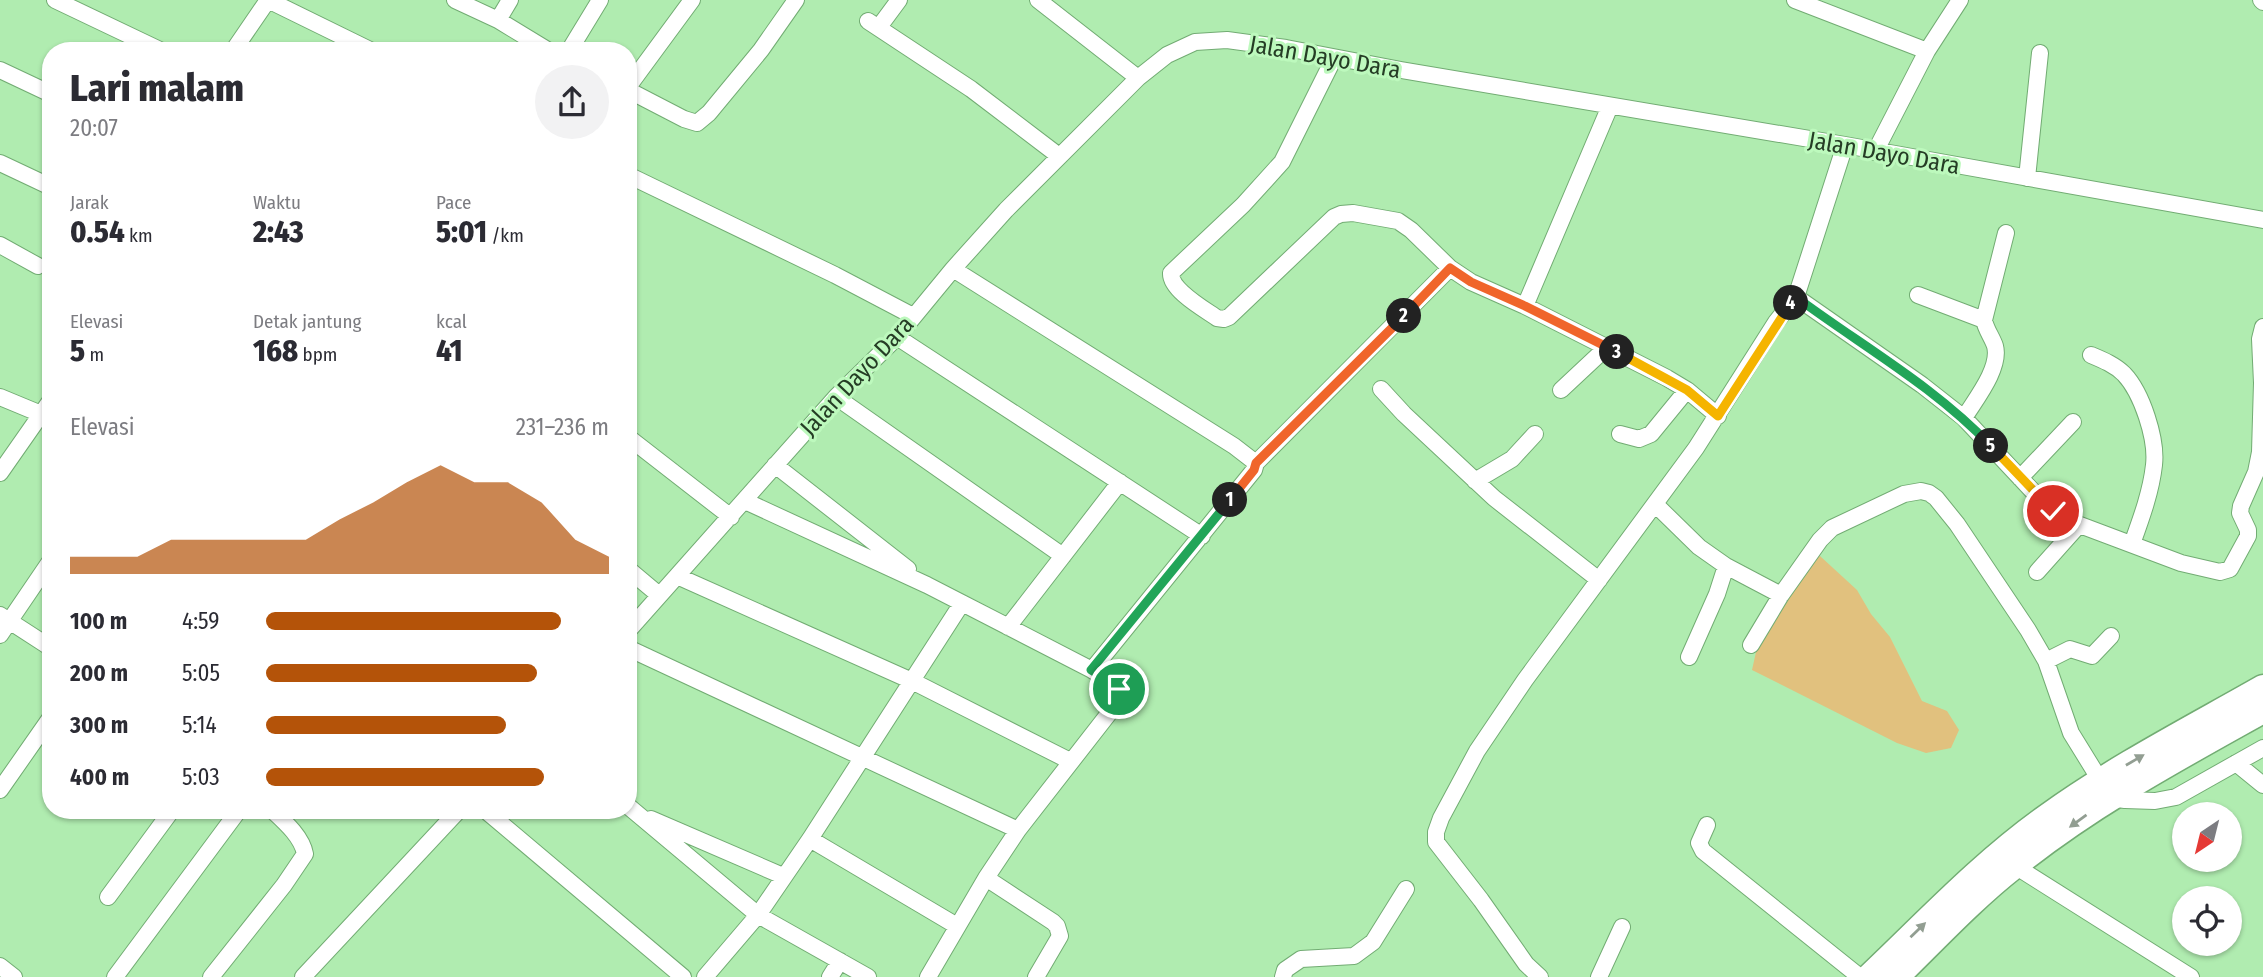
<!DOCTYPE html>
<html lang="id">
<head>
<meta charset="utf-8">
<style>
	body { margin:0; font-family:"Fira Sans Condensed",sans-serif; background:#f2f2f3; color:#2b2b33; height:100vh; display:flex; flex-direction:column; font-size:26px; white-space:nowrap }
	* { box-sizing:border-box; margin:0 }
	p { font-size:23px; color:#7c7c81 }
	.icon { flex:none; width:38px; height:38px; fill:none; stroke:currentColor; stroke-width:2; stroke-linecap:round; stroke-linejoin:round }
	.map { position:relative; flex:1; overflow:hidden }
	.drawer { position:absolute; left:42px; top:42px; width:595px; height:777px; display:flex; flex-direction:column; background:#fff; border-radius:28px; box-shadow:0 2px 5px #0004 }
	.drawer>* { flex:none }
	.needle { width:46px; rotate:215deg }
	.controls { position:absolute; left:2172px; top:802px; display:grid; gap:14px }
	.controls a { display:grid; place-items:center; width:70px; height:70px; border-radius:50%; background:#fff; box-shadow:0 2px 5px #0004; font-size:35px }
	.pin { position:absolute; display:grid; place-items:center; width:60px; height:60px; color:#fff; margin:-30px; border:4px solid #fff; border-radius:50%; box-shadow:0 2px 7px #0007 }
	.km { position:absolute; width:35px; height:35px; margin:-18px; border-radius:50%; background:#222; color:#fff; font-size:19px; line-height:35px; text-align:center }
	.round { display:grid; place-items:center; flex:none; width:74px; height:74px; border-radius:37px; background:#f2f2f3 }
	.head { display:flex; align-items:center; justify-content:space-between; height:119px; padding:0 28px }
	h1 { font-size:38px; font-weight:800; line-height:52px }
	.stats { display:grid; grid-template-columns:repeat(3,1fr); gap:10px; height:119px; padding:7px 28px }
	.stats div { display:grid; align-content:center }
	.stats b { font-size:30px; font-weight:800 }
	.stats small { font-size:19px; font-weight:400 }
	.stats p { font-size:19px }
	.chart { height:196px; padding:14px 28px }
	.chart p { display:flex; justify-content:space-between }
	.chart svg { width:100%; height:126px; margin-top:7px; fill:#b45309; opacity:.7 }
	ul { padding:0 28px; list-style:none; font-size:23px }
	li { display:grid; grid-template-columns:112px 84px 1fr; align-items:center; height:52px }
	li i { height:18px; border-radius:9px; background:#b45309 }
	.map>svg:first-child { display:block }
	.green { fill:#e1c17e }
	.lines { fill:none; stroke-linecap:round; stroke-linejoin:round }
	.street-casing { stroke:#72ac73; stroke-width:18 }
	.primary-casing { stroke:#72ac73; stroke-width:27 }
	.street { stroke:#fff; stroke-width:16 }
	.primary { stroke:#fff; stroke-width:24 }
	.oneway { fill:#929e92 }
	.split-1-casing { stroke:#fff; stroke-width:14 }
	.split-2-casing { stroke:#fff; stroke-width:14 }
	.split-3-casing { stroke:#fff; stroke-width:14 }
	.split-4-casing { stroke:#fff; stroke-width:14 }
	.split-5-casing { stroke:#fff; stroke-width:14 }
	.split-6-casing { stroke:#fff; stroke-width:14 }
	.split-1 { stroke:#22a559; stroke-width:9 }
	.split-2 { stroke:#f0652b; stroke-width:9 }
	.split-3 { stroke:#f0652b; stroke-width:9 }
	.split-4 { stroke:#f5b400; stroke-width:9 }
	.split-5 { stroke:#22a559; stroke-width:9 }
	.split-6 { stroke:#f5b400; stroke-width:9 }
	.labels { text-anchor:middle; stroke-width:6; stroke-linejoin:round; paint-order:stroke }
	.street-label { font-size:24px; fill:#253d25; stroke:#bdf9bd }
</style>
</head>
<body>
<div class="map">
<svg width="2263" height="977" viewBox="0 0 2263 977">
	<rect width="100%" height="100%" fill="#b0ecb0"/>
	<path class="green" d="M1820 556 1857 590 1871 614 1890 637 1922 701 1947 711 1959 730 1951 748 1926 753 1897 743 1752 670 1766 607 1802 563Z"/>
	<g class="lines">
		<defs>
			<path id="street" d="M55 0 162 51
				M268 0 372 51
				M455 0 498 20 549 51
				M1038 0 1138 78
				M1795 0 1927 51
				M2261 0 2263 2
				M498 20 510 0
				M868 21 971 89 1059 156
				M879 27 899 0
				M233 51 268 0
				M569 51 600 0
				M1334 58 1282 162 1243 205 1171 273C1170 290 1204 309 1217 318L1224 319 1229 317 1334 217 1341 214 1353 213 1398 221 1411 230 1450 268 1471 282 1525 306 1610 106
				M0 70 51 94
				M628 87 692 0
				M628 90 684 119 697 123 709 113 761 50 796 0
				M1875 152 1927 51 1960 0
				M0 163 51 187
				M628 175 835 275 913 316
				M2027 178 2040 53
				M0 245 38 266
				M953 269 1234 446 1256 463 1254 470 1092 670
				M1918 295 1984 320C1986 330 1992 337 1995 346 2001 368 1975 400 1964 418
				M1796 297 1922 385 1964 418 2040 499 2064 519 2181 563 2220 572 2230 569 2248 536V530L2240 513 2241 506 2256 472 2260 452 2262 383 2260 339 2263 327
				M1525 306 1667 378 1687 390 1718 416
				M1984 320 2006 233
				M897 337 1202 536
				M2091 355C2103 360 2115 365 2124 374 2142 393 2157 439 2154 465 2151 492 2141 519 2132 544
				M1381 389 1404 414 1494 498 1599 580
				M1561 390 1607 347
				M0 397 41 414 51 420
				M836 397 1063 556
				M1620 434 1639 439 1651 434 1687 390
				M628 437 731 517
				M1256 463 1450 268
				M775 465 908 569
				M0 473 51 400
				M2020 478 2073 422
				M1475 481 1512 459 1535 434
				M1655 504 1699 547 1726 566 1717 594 1689 657
				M1726 566 1781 595 1820 540 1832 528 1904 494 1921 491 1929 493 1936 498 1957 524 2028 630 2046 661 2071 733 2100 780
				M628 569 659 595
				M2037 572 2078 526
				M677 576 912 681 1070 761
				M0 615 51 648
				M1008 627 1120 482
				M628 631 836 397 897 337 953 269 1006 210 1138 78 1167 55 1195 42 1227 40 1286 48 1401 70 1845 145 2263 220
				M0 635 51 560
				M1751 645 1781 595
				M628 648 1018 830
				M2046 661 2070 649 2092 656 2111 636
				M2236 763 2263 785
				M0 790 51 717
				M2111 798 2125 800 2155 801 2176 797 2263 748
				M628 806 758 915 868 977
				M485 810 683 977
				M651 819 783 876
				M1707 825 1699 843 1703 851 1860 977
				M810 839 957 926
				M2015 866 2191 977
				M986 878 1053 922 1057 926 1060 936 1036 977
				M108 897 172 810
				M0 966 14 977
				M115 977 239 810
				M211 977 284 885 305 854C302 837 285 822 272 810
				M303 977 459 810
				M705 977 758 915 810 839 962 603 927 585 745 501
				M830 977 840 961
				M928 977 986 878 1018 830 1117 703 1120 693 1116 685 1092 670 962 603
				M1283 977 1285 970 1301 959 1354 956 1373 942 1406 889
				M1540 977 1526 964 1481 900 1436 842V832L1441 818 1477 751 1525 680 1696 448 1776 322 1796 297 1845 145
				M1599 977 1622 927"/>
			<path id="primary" d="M1868 977C1926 922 1982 862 2047 816 2115 767 2191 728 2263 687
				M1897 977C1935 940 1972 900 2014 867 2091 805 2177 759 2263 711"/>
		</defs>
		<use href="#street" class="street-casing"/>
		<use href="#primary" class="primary-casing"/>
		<use href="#street" class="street"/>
		<use href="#primary" class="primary"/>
	</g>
	<defs><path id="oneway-solid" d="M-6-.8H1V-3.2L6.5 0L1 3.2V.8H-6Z" transform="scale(1.75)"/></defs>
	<g class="oneway">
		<use href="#oneway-solid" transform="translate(2135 760) rotate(-30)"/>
		<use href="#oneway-solid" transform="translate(2078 821) rotate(144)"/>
		<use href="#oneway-solid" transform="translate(1918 930) rotate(-44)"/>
	</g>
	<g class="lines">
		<defs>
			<path id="split-1" d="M1119 689 1116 685 1091 670 1230 500"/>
			<path id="split-2" d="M1230 500 1254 470 1256 463 1404 316"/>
			<path id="split-3" d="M1404 316 1450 268 1471 282 1525 306 1617 352"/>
			<path id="split-4" d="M1617 352 1687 390 1718 416 1791 303"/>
			<path id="split-5" d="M1791 303 1796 297C1862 346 1934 386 1991 446"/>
			<path id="split-6" d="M1991 446 2053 511"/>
		</defs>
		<use href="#split-1" class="split-1-casing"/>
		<use href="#split-2" class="split-2-casing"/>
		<use href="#split-3" class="split-3-casing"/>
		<use href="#split-4" class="split-4-casing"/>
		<use href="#split-5" class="split-5-casing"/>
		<use href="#split-6" class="split-6-casing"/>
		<use href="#split-1" class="split-1"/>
		<use href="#split-2" class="split-2"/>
		<use href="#split-3" class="split-3"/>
		<use href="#split-4" class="split-4"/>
		<use href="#split-5" class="split-5"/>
		<use href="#split-6" class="split-6"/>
	</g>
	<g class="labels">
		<g class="street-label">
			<text transform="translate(1325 57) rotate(10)" y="8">Jalan Dayo Dara</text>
			<text transform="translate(1884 153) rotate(10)" y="8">Jalan Dayo Dara</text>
			<text transform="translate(857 376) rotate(-47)" y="8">Jalan Dayo Dara</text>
		</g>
	</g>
</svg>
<div class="controls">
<a><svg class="needle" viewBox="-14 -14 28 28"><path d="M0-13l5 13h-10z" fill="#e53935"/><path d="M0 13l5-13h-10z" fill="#7c7c81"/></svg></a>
<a><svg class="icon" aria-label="locate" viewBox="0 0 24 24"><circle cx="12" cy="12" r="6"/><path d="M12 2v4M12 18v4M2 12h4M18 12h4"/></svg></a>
</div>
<div class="pin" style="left:1119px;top:689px;background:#1e9e55"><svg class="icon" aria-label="arrive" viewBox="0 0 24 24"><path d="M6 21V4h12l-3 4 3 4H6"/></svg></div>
<div class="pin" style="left:2053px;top:511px;background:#d93025"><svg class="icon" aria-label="check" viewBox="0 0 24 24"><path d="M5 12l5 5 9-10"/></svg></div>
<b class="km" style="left:1230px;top:500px">1</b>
<b class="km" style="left:1404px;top:316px">2</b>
<b class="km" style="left:1617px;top:352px">3</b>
<b class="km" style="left:1791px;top:303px">4</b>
<b class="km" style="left:1991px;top:446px">5</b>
<section class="drawer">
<div class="head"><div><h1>Lari malam</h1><p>20:07</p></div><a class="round"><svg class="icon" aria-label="share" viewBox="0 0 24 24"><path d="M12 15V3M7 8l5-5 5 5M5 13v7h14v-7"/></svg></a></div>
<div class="stats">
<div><p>Jarak</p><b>0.54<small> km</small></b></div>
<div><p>Waktu</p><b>2:43</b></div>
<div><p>Pace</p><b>5:01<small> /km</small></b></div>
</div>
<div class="stats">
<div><p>Elevasi</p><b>5<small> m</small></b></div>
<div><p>Detak jantung</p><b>168<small> bpm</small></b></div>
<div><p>kcal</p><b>41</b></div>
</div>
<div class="chart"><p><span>Elevasi</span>231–236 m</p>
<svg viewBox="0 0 160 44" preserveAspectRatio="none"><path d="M0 44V38L10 38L20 38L30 32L40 32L50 32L60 32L70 32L80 25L90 19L100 12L110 6L120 12L130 12L140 19L150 32L160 38V44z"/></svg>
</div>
<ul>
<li><b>100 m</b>4:59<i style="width:86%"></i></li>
<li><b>200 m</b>5:05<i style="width:79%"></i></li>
<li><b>300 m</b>5:14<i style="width:70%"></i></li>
<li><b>400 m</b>5:03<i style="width:81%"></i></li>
</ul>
</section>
</div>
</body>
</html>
